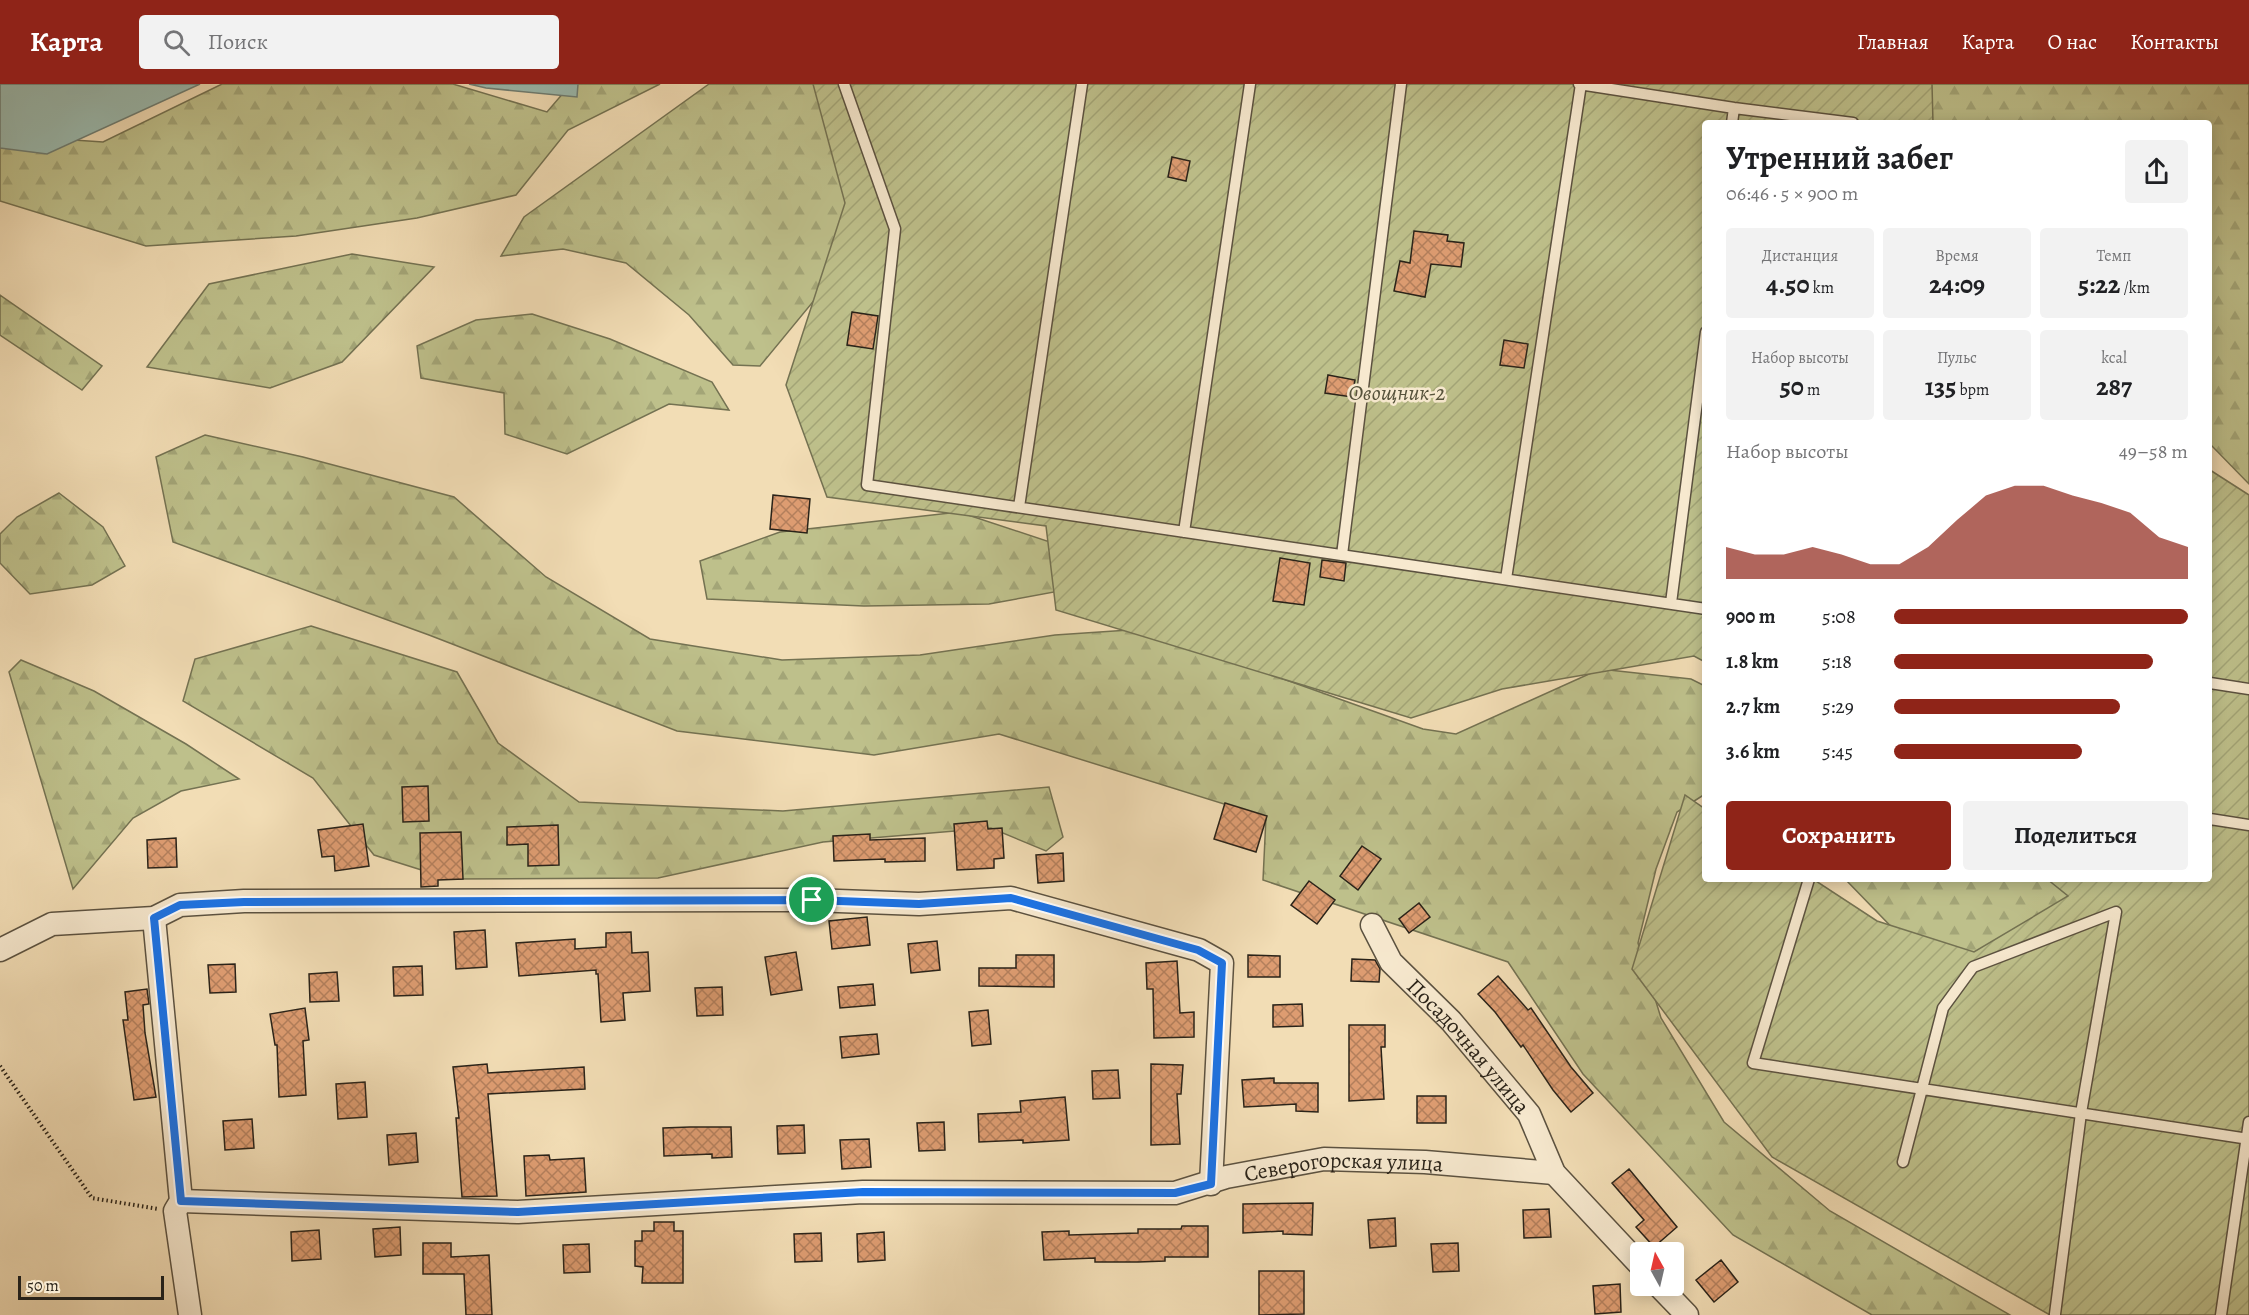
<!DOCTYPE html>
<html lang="ru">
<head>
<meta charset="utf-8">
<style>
	body { margin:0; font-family:Alegreya,serif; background:#f2f2f2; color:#202124; height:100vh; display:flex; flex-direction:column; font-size:22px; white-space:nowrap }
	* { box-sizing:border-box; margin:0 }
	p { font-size:20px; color:#757577 }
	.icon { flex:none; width:33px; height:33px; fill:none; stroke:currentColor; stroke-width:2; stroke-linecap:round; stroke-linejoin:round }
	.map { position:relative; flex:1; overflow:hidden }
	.panel { position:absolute; left:1702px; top:36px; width:510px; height:762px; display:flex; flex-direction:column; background:#fff; border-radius:6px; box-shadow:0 3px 15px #0003 }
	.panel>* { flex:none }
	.needle { width:39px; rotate:352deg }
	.buttons { position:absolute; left:1630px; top:1158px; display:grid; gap:12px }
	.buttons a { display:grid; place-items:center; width:54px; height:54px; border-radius:6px; background:#fff; box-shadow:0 3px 15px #0003; font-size:30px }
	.scale { position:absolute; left:18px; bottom:15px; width:146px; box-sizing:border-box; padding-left:6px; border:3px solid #2a2319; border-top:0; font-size:16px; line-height:21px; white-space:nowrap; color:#2a2319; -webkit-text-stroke:4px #f7e9cf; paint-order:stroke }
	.pin { position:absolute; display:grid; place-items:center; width:51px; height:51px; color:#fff; margin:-26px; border:3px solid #fff; border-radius:50%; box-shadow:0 2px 6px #0007 }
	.round { display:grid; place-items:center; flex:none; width:63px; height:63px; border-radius:6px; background:#f2f2f2 }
	.overview { display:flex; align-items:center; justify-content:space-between; height:102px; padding:0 24px }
	h1 { font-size:33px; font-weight:600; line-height:45px }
	.stats { display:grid; grid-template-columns:repeat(3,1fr); gap:9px; height:102px; padding:6px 24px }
	.stats div { display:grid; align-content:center; border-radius:6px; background:#f2f2f2; text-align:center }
	.stats b { font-size:26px; font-weight:600 }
	.stats small { font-size:16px; font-weight:400 }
	.stats p { font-size:16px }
	.chart { height:168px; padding:12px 24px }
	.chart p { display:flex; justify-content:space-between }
	.chart svg { width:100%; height:108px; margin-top:6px; fill:#8f2418; opacity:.7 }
	.action { display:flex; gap:12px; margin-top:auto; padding:12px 24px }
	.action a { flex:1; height:69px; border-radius:6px; background:#8f2418; color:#fff; font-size:24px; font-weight:600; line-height:69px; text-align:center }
	.action a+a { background:#f2f2f2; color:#202124 }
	ul { padding:0 24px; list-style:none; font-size:20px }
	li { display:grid; grid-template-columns:96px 72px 1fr; align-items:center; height:45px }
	li i { height:15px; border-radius:8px; background:#8f2418 }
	header { display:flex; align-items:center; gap:36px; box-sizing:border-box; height:84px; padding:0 30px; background:#8f2418; color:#fff }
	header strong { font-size:28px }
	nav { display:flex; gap:33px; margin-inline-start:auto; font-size:21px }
	.search { width:420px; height:54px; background:#f2f2f2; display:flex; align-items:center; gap:15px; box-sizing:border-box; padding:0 21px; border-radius:6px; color:#757577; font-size:22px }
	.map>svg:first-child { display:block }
	.forest { fill:url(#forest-firs); stroke:#747252; stroke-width:1.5 }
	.garden { fill:url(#garden-furrows); stroke:#747252; stroke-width:1.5 }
	.water { fill:#9bbbb0; stroke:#6e7e74; stroke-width:1.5 }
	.building { fill:url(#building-cross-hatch); stroke:#2a2319; stroke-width:1.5 }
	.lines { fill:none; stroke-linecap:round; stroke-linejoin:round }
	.service-casing { stroke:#5c5240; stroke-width:13 }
	.minor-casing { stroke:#5c5240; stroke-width:25 }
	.path { stroke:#2a2319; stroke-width:4; stroke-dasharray:1.5 3; stroke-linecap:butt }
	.service { stroke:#f7e9cf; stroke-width:10 }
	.minor { stroke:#f7e9cf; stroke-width:22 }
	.route-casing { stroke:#fff; stroke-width:12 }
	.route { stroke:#1a73e8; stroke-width:8 }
	.labels { text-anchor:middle; stroke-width:5; stroke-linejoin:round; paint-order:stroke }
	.park-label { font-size:22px; font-style:italic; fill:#56523b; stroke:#f7e9cf }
	.street-label { font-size:22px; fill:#2a2319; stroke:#f7e9cf }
</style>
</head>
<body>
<header>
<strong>Карта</strong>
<div class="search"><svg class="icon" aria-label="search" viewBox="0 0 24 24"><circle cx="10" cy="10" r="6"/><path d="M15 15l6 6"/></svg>Поиск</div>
<nav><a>Главная</a><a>Карта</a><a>О нас</a><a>Контакты</a></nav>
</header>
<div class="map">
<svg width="2249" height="1231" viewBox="0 0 2249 1231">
	<defs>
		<pattern id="forest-firs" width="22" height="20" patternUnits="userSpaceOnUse" patternTransform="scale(1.5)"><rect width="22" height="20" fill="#bec08b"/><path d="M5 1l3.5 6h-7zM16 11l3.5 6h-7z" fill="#a3a577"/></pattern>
		<pattern id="garden-furrows" width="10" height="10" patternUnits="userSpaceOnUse" patternTransform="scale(1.5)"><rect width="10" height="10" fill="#bec08b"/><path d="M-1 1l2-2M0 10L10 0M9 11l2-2" fill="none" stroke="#a3a577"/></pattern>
		<pattern id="building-cross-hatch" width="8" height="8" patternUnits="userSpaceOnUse" patternTransform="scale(1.5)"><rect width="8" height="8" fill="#dd9c71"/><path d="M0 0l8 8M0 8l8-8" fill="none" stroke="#b37f5c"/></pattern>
	</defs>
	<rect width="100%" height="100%" fill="#f2ddb5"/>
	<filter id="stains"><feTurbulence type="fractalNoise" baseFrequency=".00333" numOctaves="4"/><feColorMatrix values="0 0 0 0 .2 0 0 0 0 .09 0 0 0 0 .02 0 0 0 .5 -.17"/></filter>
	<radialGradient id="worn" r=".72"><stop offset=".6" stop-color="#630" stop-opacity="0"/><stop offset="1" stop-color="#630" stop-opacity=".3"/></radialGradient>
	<path class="forest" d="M222 0H453L547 28 571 0H660L568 46 516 111 417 134 296 152 146 162 0 117V51L103 58Z
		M709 0H829L877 140 760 282 733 281 689 231 626 179 563 165 501 172 524 133Z
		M1905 0H2249V400L2210 360V39H1911Z
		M352 170 434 183 342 278 270 304 147 283 209 200Z
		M0 211 102 282 82 306 0 251Z
		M532 230 610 255 712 298 729 326 669 320 567 370 505 350 504 309 421 294 417 262 476 236Z
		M205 351 303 373 454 413 546 493 650 555 782 576 920 571 1055 551 1144 545 1423 645 1456 650 1600 585 1691 595 1705 602V714L1702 712 1677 728 1656 785 1638 859 1661 934 1724 1038 1830 1127 2010 1231H1872L1733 1151 1583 990 1508 878 1263 796 1266 733 999 650 874 671 677 647 429 551 173 458 156 373Z
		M59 409 103 443 125 482 92 501 30 510 0 479V450L17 433Z
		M959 428 1053 459 1065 506 989 520 864 522 707 515 700 477 780 448Z
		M311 542 457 588 498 659 579 718 783 727 1049 703 1063 753 1046 767 991 744 823 758 658 794 450 795 374 771 313 694 183 617 195 575Z
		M21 576 94 607 186 660 239 695 181 707 133 734 73 805 9 588Z
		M1845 795H2069L2090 822 2022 859 1949 878 1911 863Z"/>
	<path class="garden" d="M813 0H1932L1933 39H1706L1705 578 1694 572 1502 605 1411 634 1056 526 1046 442 827 413 786 301 845 119Z
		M2210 386 2249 411V1231H2050L1772 1073 1632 885 1685 711 1705 725 1706 795H1813L1877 837 1974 868 2068 812 2047 795H2210Z"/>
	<path class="water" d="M0 0H200L47 70 0 64Z
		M469 0H578L577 13 486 4Z"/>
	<path class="building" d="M1172 73 1190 77 1186 97 1168 93Z
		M1414 147 1448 151 1447 157 1464 159 1461 183 1431 180 1425 213 1394 207 1400 177 1410 179Z
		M852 228 878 232 873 265 847 261Z
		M1504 256 1528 260 1524 284 1500 281Z
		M1328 291 1355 296 1352 313 1325 309Z
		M773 411 810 415 807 449 770 445Z
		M1280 474 1310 479 1304 521 1273 517Z
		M1322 476 1346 479 1344 497 1320 493Z
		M428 702 429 737 403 738 402 703Z
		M1225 719 1267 732 1256 768 1214 755Z
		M987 737 988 745 1002 744 1004 774 994 775V784L957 786 954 740Z
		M363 740 369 782 335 787 334 772 322 773 318 746Z
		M558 741 559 781 528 782V760L507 761V743Z
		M461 748 463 795 438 796V802L421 803 420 749Z
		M870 750V756L925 754V777L885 778V775L834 777 833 752Z
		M176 754 177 783 148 784 147 756Z
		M1362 762 1381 775 1358 806 1340 792Z
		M1063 769 1064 797 1038 799 1036 771Z
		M1309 797 1335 816 1317 840 1291 821Z
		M1419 819 1430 833 1409 849 1399 835Z
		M867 833 870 861 832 865 829 837Z
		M485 846 487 883 456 885 454 848Z
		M631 848 632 869 648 868 650 907 623 909 625 936 601 938 598 890H596V886L519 892 516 859 575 855V865L606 863V849Z
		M937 857 940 886 911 889 908 860Z
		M796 868 802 906 771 911 765 873Z
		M1016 871H1054V903L979 902V884H1016Z
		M1248 871 1280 872V893H1248Z
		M1352 875 1375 876 1380 885 1379 898 1351 897Z
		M1177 877 1180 929 1194 928V953L1154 954 1153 905H1147L1146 879Z
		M235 880 236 908 210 909 208 881Z
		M422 882 423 911 394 912 393 883Z
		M337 888 339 917 310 918 309 890Z
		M1498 892 1528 926 1531 924 1571 983 1593 1009 1571 1028 1553 1006 1523 961 1521 963 1495 928 1478 910Z
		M873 900 875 921 840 924 838 903Z
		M722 903 723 931 697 932 695 904Z
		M147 905 149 920 143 921 145 949 156 1013 134 1016 123 936H128L125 908Z
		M1302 920 1303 942 1273 943V921Z
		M305 924 309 956 303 957 306 1011 279 1013 277 961H275L270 930Z
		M988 926 991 960 972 962 969 928Z
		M1349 941H1385V963H1381L1384 1015 1349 1017Z
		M877 950 879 970 842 974 840 953Z
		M487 980 488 989 584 983 585 1005 488 1010 497 1112 462 1113 456 1034H459L453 983Z
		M1151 980 1183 981 1181 1010H1177L1180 1060 1151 1061Z
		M1118 986 1120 1014 1093 1015 1092 987Z
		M1274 994V999H1318V1028L1296 1027V1020L1244 1023 1242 996Z
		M365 998 367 1033 338 1035 336 1000Z
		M1417 1012H1446V1039H1417Z
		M1065 1013 1069 1056 1023 1059V1056L979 1058 978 1030 1021 1028 1020 1017Z
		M252 1035 254 1064 225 1066 223 1037Z
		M944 1038 945 1066 919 1067 917 1039Z
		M804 1041 805 1069 778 1070 777 1042Z
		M690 1043H731L732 1073 712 1074V1070L664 1072 663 1044Z
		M416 1049 418 1078 389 1081 387 1051Z
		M869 1055 871 1083 842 1085 840 1056Z
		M549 1071 550 1076 584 1074 586 1108 526 1112 524 1072Z
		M1629 1085 1677 1143 1654 1163 1636 1143 1644 1136 1612 1099Z
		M1313 1119 1312 1151 1283 1150V1147L1243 1149V1120Z
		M1549 1125 1551 1153 1524 1154 1523 1126Z
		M1395 1134 1396 1162 1370 1164 1368 1136Z
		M654 1138H674V1147H683V1199H642L643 1183 635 1182V1157H642V1147H654Z
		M1182 1142H1208V1173H1165V1177L1138 1178H1095V1174L1044 1176 1042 1148 1069 1147V1151L1138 1149V1145H1181Z
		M400 1143 401 1171 375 1173 373 1145Z
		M319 1146 321 1175 292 1177 291 1148Z
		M884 1148 885 1176 858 1178 857 1150Z
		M821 1149 822 1177 795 1178 794 1150Z
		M423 1159H451V1173L489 1171 492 1231H466L464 1190H423Z
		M1458 1159 1459 1187 1433 1188 1431 1160Z
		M589 1160 590 1188 564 1189 563 1161Z
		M1721 1176 1738 1198 1714 1218 1696 1196Z
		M1259 1187H1304V1230L1259 1231Z
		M1620 1200 1621 1228 1595 1230 1593 1202Z"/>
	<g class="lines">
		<defs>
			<path id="service" d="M844 0 895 145 867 401 1706 525
				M1579 0 1734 24 1853 39
				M1732 39 1734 24
				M1019 423 1082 0
				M1184 448 1250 0
				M1342 471 1401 0
				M1506 495 1581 0
				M1671 519 1706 248
				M2210 599 2249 605
				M2210 735 2249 741
				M1809 795 1753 979 2249 1055
				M1903 1078 1943 924 1973 883 2116 828
				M2055 1230 2081 1029 2116 828
				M2221 1231 2249 1038"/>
			<g id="minor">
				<path d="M154 834 181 1117 175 1127 190 1231"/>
				<path id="s1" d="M1372 841 1391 878 1451 937 1529 1030 1554 1089 1641 1182"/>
				<path d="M0 866 52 840 154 834 180 821 244 817 812 816 919 820 1011 814 1199 866 1222 879 1211 1100"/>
				<path id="s2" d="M181 1117 518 1128 863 1108 1175 1109 1226 1093 1324 1075 1425 1078 1554 1089"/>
				<path d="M1659 1202 1687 1231"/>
			</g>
		</defs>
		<use href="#service" class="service-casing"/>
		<use href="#minor" class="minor-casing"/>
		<path class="path" d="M0 982 92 1114 158 1125"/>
		<use href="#service" class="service"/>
		<use href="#minor" class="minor"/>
	</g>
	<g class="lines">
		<defs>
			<path id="route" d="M1011 814 1198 866 1222 879 1211 1100 1175 1109 863 1108 518 1128 181 1117 154 834 180 821 244 818 812 816 919 820Z"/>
		</defs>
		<use href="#route" class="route-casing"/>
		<use href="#route" class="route"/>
	</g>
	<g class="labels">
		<g class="park-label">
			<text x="1397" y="316">Овощник-2</text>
		</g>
		<g class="street-label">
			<text dy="8" stroke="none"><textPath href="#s1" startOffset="156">Посадочная улица</textPath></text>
			<text dy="8" stroke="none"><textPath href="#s2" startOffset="1167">Северогорская улица</textPath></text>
		</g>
	</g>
	<rect width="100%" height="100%" filter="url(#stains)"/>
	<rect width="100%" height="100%" fill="url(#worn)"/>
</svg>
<div class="buttons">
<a><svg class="needle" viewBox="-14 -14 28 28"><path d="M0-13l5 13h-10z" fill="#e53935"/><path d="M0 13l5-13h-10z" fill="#757577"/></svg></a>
</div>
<div class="scale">50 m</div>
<div class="pin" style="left:812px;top:816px;background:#1e9e55"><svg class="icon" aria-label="arrive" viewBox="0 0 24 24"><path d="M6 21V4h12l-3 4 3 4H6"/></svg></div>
<section class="panel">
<div class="overview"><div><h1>Утренний забег</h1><p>06:46 · 5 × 900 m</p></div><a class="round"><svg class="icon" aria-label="share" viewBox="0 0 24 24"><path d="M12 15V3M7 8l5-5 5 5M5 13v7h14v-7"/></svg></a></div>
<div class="stats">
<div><p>Дистанция</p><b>4.50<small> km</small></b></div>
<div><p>Время</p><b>24:09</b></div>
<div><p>Темп</p><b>5:22<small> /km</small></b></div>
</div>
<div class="stats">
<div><p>Набор высоты</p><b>50<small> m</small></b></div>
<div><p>Пульс</p><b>135<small> bpm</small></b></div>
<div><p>kcal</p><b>287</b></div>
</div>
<div class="chart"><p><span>Набор высоты</span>49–58 m</p>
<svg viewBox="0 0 160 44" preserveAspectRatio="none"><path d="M0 44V31L10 34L20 34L30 31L40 34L50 38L60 38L70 31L80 20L90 10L100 6L110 6L120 10L130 13L140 17L150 27L160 31V44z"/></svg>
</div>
<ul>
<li><b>900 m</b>5:08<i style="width:100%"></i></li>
<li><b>1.8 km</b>5:18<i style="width:88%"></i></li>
<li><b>2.7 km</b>5:29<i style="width:77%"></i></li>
<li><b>3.6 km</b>5:45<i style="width:64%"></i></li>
</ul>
<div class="action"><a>Сохранить</a><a>Поделиться</a></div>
</section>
</div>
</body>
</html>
